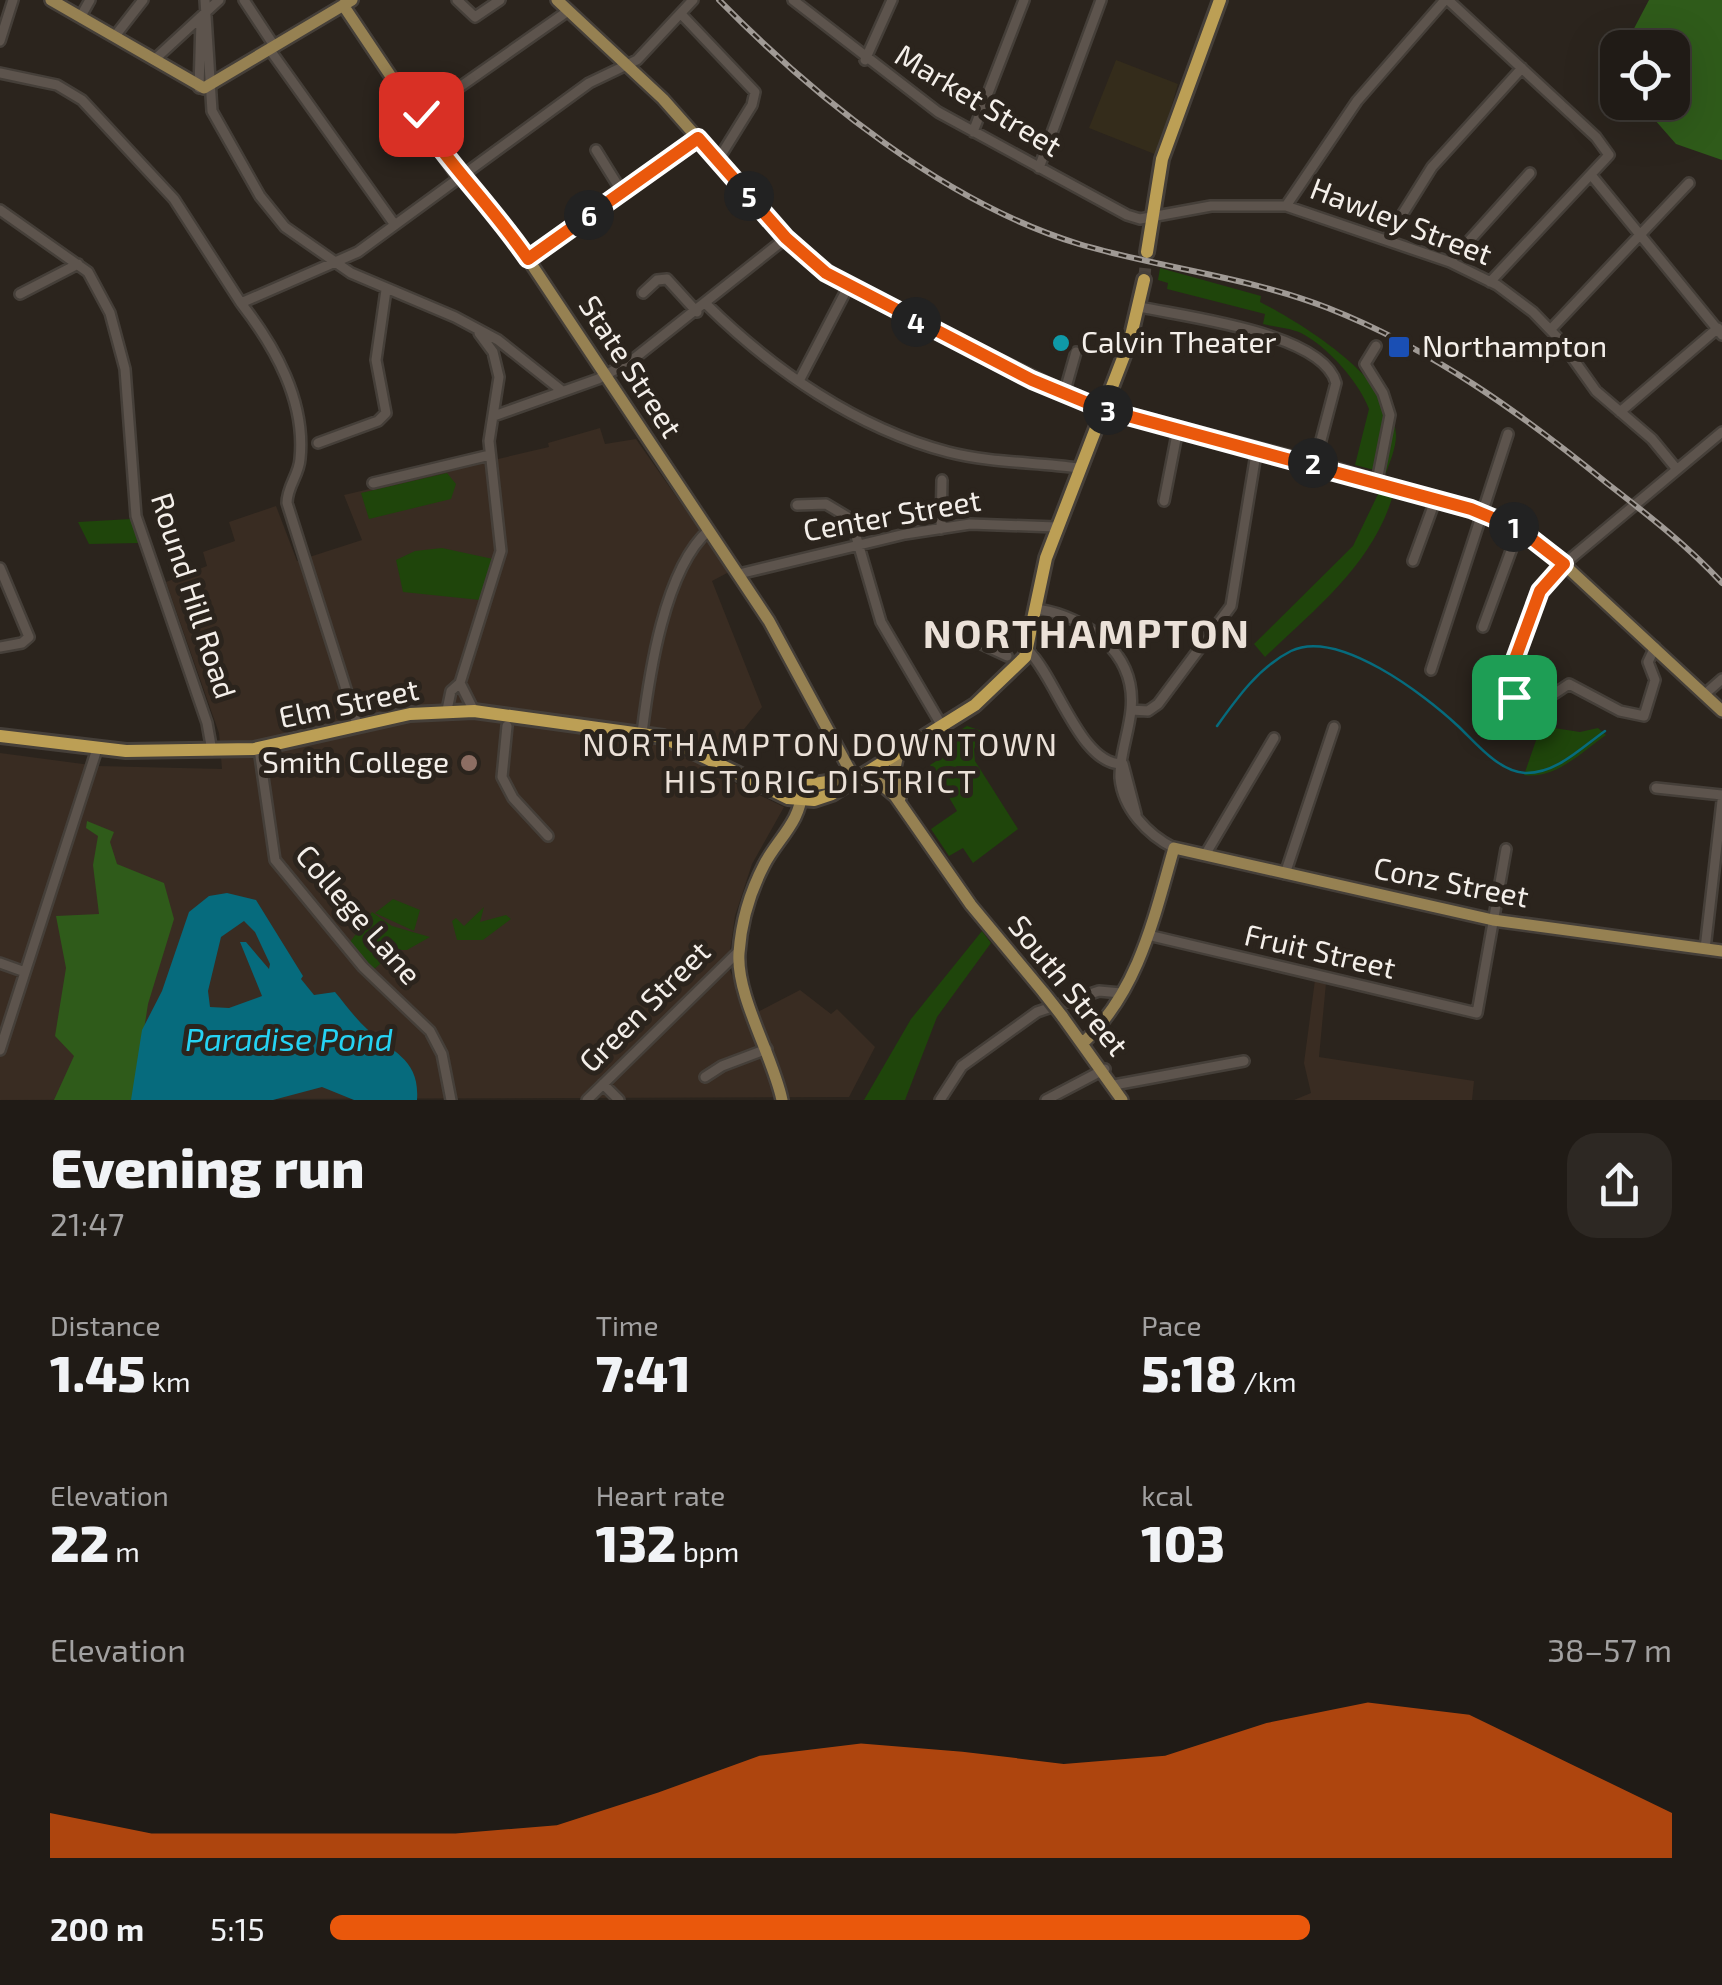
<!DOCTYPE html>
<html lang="en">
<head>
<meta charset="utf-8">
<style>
	body { margin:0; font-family:"Exo 2",sans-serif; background:#2d2823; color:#f1f3f6; height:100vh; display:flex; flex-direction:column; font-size:38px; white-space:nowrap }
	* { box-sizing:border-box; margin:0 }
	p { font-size:32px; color:#a2a1a1 }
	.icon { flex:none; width:55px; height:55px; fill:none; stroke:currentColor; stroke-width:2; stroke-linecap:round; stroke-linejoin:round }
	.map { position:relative; height:1100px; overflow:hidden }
	.panel { display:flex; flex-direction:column; background:#201b16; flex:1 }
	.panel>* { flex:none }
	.buttons { position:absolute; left:1600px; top:30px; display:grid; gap:20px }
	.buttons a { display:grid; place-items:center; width:90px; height:90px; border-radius:20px; background:#201b16; box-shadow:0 10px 40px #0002,0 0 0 2px #3d3935; font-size:50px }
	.pin { position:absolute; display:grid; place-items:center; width:85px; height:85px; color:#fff; margin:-42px; border-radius:20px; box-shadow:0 5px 15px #0006 }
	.km { position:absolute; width:50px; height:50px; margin:-25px; border-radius:50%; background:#222; color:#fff; font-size:28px; line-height:50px; text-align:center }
	.round { display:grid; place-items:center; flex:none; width:105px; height:105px; border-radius:30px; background:#2d2823 }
	.headline { display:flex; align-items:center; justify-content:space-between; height:170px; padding:0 50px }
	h1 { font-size:55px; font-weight:800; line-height:75px }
	.stats { display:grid; grid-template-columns:repeat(3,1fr); gap:15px; height:170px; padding:10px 50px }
	.stats div { display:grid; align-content:center }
	.stats b { font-size:50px; font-weight:800 }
	.stats small { font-size:28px; font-weight:400 }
	.stats p { font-size:28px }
	.chart { height:280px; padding:20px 50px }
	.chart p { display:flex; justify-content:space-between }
	.chart svg { width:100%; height:180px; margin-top:10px; fill:#ea580c; opacity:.7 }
	ul { padding:0 50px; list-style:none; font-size:32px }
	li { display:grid; grid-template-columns:160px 120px 1fr; align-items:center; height:75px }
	li i { height:25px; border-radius:12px; background:#ea580c }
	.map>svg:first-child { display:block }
	.commercial { fill:#342c1b }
	.built { fill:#392c22 }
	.green { fill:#1f450b }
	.forest { fill:#2f5b1a }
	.water { fill:#066b7d; fill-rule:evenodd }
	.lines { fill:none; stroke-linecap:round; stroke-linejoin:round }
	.stream { stroke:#066b7d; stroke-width:2.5 }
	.highway-tunnel { stroke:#49423c; stroke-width:12; stroke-dasharray:12 6; stroke-linecap:butt }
	.minor-casing { stroke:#453f39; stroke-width:14 }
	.major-casing { stroke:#453f39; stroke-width:16 }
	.highway-casing { stroke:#453f39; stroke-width:18 }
	.minor { stroke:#5d544d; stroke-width:9 }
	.major { stroke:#968152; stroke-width:11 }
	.highway { stroke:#bc9f55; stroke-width:12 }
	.rail-casing { stroke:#a09a95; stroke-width:6 }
	.rail { stroke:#2b241d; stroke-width:2.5; stroke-dasharray:8; stroke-linecap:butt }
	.major-bridge-casing { stroke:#453f39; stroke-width:16; stroke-linecap:butt }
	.major-bridge { stroke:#968152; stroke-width:11 }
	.route-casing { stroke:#fff; stroke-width:20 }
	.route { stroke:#ea580c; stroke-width:12 }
	.culture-dot { fill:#0f9aa8; stroke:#2b241d; stroke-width:4 }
	.transit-dot { fill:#1a4fb4; stroke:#2b241d; stroke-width:4 }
	.education-dot { fill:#8d6e63; stroke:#2b241d; stroke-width:4 }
	.labels { text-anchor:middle; stroke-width:10; stroke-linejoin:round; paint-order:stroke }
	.street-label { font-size:30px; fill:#f4efea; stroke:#2b241d }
	.poi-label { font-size:30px; fill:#f4efea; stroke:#2b241d; text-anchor:start }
	.neighbourhood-label { font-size:32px; letter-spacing:2.5px; fill:#ebe1d8; stroke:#2b241d }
	.water-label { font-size:32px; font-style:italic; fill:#25d3f4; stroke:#2b241d }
	.district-label { font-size:40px; font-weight:bold; letter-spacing:2.5px; fill:#ebe1d8; stroke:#2b241d }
</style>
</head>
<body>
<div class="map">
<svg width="1722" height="1100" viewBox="0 0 1722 1100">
	<rect width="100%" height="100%" fill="#2b241d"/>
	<path class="commercial" d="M1116 60 1178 84 1157 155 1089 128Z"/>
	<path class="built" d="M600 428 605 444 636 439 729 572 712 581 762 707 710 771 784 807 752 864 735 916 728 965 748 1017 800 990 831 1014 837 1009 875 1047 849 1097 0 1100V753L98 766 222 769 219 733 166 582 207 566 203 552 235 541 229 522 276 506 297 561 362 540 344 495 549 447 548 443Z
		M1315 980 1326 983 1319 1057 1474 1081 1472 1100H1294L1311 1093 1304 1063Z"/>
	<path class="green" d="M1160 268 1261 296 1260 302C1302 323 1395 381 1396 435 1396 448 1390 461 1386 473L1355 465 1369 409C1359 382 1327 346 1301 333 1290 328 1275 327 1263 324L1265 314 1167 289 1168 283 1158 280Z
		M447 473 456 484 451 499 369 519 361 493Z
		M1379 492 1393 495C1373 564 1315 609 1265 657L1254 644 1353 546Z
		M131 519 139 543 89 544 78 522Z
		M442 548 493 559 480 600 403 592 396 560 415 551Z
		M967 726 982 731 974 749 975 761 1018 829 973 863 963 848 949 856 931 829 957 811 930 765 938 760 931 748Z
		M1541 726 1580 732 1598 728 1606 735C1583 751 1555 780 1524 775Z
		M393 899 420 910 414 931 375 913Z
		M484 907 480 922 506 915 511 919 483 940H457L452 921 456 918 464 926Z
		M372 912 392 926 430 937 407 950H396L372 971 334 925 350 942Z
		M982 931 991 943 937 1017 905 1100H864L911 1019Z"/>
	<path class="forest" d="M1649 0H1722V160L1676 144 1640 103 1672 102V48L1633 47 1629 38Z
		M87 821 114 832 110 842 117 864 164 883 174 919 148 1004 133 1100H54L74 1056 55 1036 66 968 56 916 99 914 93 865 98 836 86 828Z"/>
	<path class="water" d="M227 893 256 900 303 976 301 979 314 995 335 992C345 1004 355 1018 367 1029 393 1053 420 1059 417 1100H354L322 1087 273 1100H131L142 1030 162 991 189 912 209 896ZM244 921 255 932 270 964 269 969 246 942H240L262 996 229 1008 210 1007 208 991 221 937Z"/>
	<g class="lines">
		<path class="stream" d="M1217 726C1237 698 1259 667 1291 651 1338 628 1425 695 1458 726 1476 743 1498 771 1525 773 1556 774 1581 748 1605 731"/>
		<path class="highway-tunnel" d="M1144 280 1147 252"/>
		<defs>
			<path id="minor" d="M205 0 212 111 260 196 285 227 351 273 455 317 498 340 561 390
				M244 0 275 47
				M457 0 475 17 500 0
				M793 0 938 112 1127 215 1140 219 1211 206H1286L1450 262 1497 285 1533 312 1559 339 1596 391 1652 439 1675 467
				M1448 0 1596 137 1609 155 1490 282
				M681 14 755 92 752 105 718 160
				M81 16 90 0
				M115 36 143 0
				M0 41 13 0
				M270 50 395 225
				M154 60 219 0
				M865 60 892 0
				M0 73 57 85 82 100 174 199 241 303 358 252 589 83 637 60 693 0
				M199 88 201 21
				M417 117 568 11
				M973 132 1024 0
				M596 150 622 192
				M1039 168 1101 0
				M1592 176 1722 335
				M1286 206 1357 101 1445 0
				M0 210 88 272 110 313 125 369 136 516 207 723 212 751
				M1387 239 1432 167 1522 68
				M528 259 698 138
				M1450 262 1530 173
				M643 293 657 280 667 279 697 312
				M20 294 78 264
				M241 303C275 347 306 401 300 459 299 475 287 486 287 503L358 727
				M706 304C773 370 856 428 948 452 990 463 1036 462 1078 468
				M1140 307C1186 317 1323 333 1336 383L1315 463
				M1551 329 1689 183
				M1376 346 1365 364 1383 393 1390 415 1377 481
				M799 381 848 287
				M1064 394 1076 352
				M1620 412 1718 328
				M494 416 598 379 631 361 786 238
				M318 443 378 421 386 413 376 360 386 290
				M373 483 490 455
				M1164 501 1178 429
				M797 505 826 504 851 519 881 622 942 726
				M941 529 942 480
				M1413 561 1436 498
				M0 568 29 637 22 643 0 647
				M739 574 905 534 970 524 1056 527
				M1037 609C1087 617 1137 653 1131 710 1129 732 1119 758 1120 778 1123 809 1148 835 1174 848
				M1483 627 1519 529
				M977 642 1007 656
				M1655 647 1648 662 1655 680 1644 716 1620 711 1569 684 1536 706 1518 701 1508 687 1540 591 1557 570 1722 432
				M1028 650C1058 681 1081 766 1123 764
				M1431 670 1508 434
				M460 683 474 711
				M1705 694 1722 679
				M447 710 451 691 460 683 501 551 489 441 499 377 493 352 479 333
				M1131 710 1148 711 1158 704 1231 606 1257 448
				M507 726 502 777 513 798 548 836
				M642 733C649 676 664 569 709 530
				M259 749 275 860 363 967 430 1031 442 1054 451 1100
				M1123 764 1136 814
				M1656 788 1722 795
				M1205 855 1274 738
				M1285 874 1334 727
				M1152 936 1477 1013 1506 849
				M1705 949 1722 801
				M0 963 25 972
				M0 1050 97 749
				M705 1077 722 1066 767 1049
				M603 1084 619 1100
				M1114 1085 1244 1061
				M587 1100 739 951
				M940 1100 962 1066 1037 1012 1099 991 1121 993
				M1046 1100 1105 1069"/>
			<path id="major" d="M51 0 204 88 352 0
				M557 0 663 99 786 238 848 287 1089 404 1336 469 1502 521 1555 556 1722 711
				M343 5 455 172 494 212 528 259 769 621 854 778 877 781 895 796 971 905 1044 993
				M898 754 894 772 900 798
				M1062 1016 1122 1100
				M1084 1042C1139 990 1154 917 1174 848L1493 920 1722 951
				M782 1100C773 1056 736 996 739 953 741 923 750 892 764 865 776 841 803 819 801 791"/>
			<path id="highway" d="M1147 252 1162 159 1220 0
				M0 736 126 751 254 749 410 714 474 711 663 737 788 798 814 800 832 794 975 705 1025 657 1046 558 1130 340 1144 280
				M759 781 801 786 854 778"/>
		</defs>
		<use href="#minor" class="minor-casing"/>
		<use href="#major" class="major-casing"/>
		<use href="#highway" class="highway-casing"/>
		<use href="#minor" class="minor"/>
		<use href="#major" class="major"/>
		<use href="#highway" class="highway"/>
		<defs>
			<path id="rail" d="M719 0C814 97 947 204 1079 244 1160 268 1249 277 1328 308 1432 349 1522 414 1608 484 1648 515 1688 546 1722 583"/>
		</defs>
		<use href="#rail" class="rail-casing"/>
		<use href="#rail" class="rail"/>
		<defs>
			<path id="major-bridge" d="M1044 993 1062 1016"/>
		</defs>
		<use href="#major-bridge" class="major-bridge-casing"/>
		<use href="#major-bridge" class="major-bridge"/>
	</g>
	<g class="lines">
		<defs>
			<path id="route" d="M421 114 417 116C451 167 494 209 528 259L698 138 786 238 826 273 1032 380 1102 409 1471 509 1519 529 1564 564 1540 591 1507 681 1514 697"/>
		</defs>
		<use href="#route" class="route-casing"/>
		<use href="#route" class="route"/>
	</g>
	<circle class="culture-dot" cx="1061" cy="343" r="10"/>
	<rect class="transit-dot" x="1387" y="335" width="24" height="24" rx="5"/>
	<circle class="education-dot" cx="469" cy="763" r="10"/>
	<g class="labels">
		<g class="street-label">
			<text transform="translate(978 101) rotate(31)" y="10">Market Street</text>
			<text transform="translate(1401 222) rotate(21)" y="10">Hawley Street</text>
			<text transform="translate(630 367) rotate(57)" y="10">State Street</text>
			<text transform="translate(892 516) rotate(-10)" y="10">Center Street</text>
			<text transform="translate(193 596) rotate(72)" y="10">Round Hill Road</text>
			<text transform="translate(349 704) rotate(-12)" y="10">Elm Street</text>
			<text transform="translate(1451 883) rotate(11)" y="10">Conz Street</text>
			<text transform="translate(358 915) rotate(49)" y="10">College Lane</text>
			<text transform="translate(1320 952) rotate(13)" y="10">Fruit Street</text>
			<text transform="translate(1068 986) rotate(51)" y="10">South Street</text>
			<text transform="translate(645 1007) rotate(-45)" y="10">Green Street</text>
		</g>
		<g class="poi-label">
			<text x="1081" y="353">Calvin Theater</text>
			<text x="1422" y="357">Northampton</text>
			<text x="449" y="773" text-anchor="end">Smith College</text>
		</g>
		<g class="neighbourhood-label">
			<text x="821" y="756">NORTHAMPTON DOWNTOWN<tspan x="821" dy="37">HISTORIC DISTRICT</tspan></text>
		</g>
		<g class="water-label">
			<text x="289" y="1051">Paradise Pond</text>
		</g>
		<g class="district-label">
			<text x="1087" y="648">NORTHAMPTON</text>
		</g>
	</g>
</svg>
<div class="buttons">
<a><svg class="icon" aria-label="locate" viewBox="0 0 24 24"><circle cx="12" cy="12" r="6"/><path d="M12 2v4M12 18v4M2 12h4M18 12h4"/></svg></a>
</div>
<div class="pin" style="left:1514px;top:697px;background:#1e9e55"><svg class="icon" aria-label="arrive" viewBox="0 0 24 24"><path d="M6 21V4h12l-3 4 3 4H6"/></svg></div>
<div class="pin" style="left:421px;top:114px;background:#d93025"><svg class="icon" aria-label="check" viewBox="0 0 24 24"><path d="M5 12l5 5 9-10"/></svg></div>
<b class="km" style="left:1514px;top:527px">1</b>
<b class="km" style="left:1313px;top:463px">2</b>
<b class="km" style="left:1108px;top:410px">3</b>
<b class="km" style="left:916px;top:322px">4</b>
<b class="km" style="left:749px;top:196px">5</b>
<b class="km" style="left:589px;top:215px">6</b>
</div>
<section class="panel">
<div class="headline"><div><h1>Evening run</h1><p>21:47</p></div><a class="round"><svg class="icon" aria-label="share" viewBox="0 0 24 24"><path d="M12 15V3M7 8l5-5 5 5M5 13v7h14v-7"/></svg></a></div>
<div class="stats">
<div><p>Distance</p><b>1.45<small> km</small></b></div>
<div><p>Time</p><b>7:41</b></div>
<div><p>Pace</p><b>5:18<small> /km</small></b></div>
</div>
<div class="stats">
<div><p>Elevation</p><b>22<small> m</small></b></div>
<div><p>Heart rate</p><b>132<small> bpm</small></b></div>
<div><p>kcal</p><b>103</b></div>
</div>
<div class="chart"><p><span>Elevation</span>38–57 m</p>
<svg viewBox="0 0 160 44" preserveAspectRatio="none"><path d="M0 44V33L10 38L20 38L30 38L40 38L50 36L60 28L70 19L80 16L90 18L100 21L110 19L120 11L130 6L140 9L150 21L160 33V44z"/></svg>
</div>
<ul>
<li><b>200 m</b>5:15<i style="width:73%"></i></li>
</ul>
</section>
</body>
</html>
